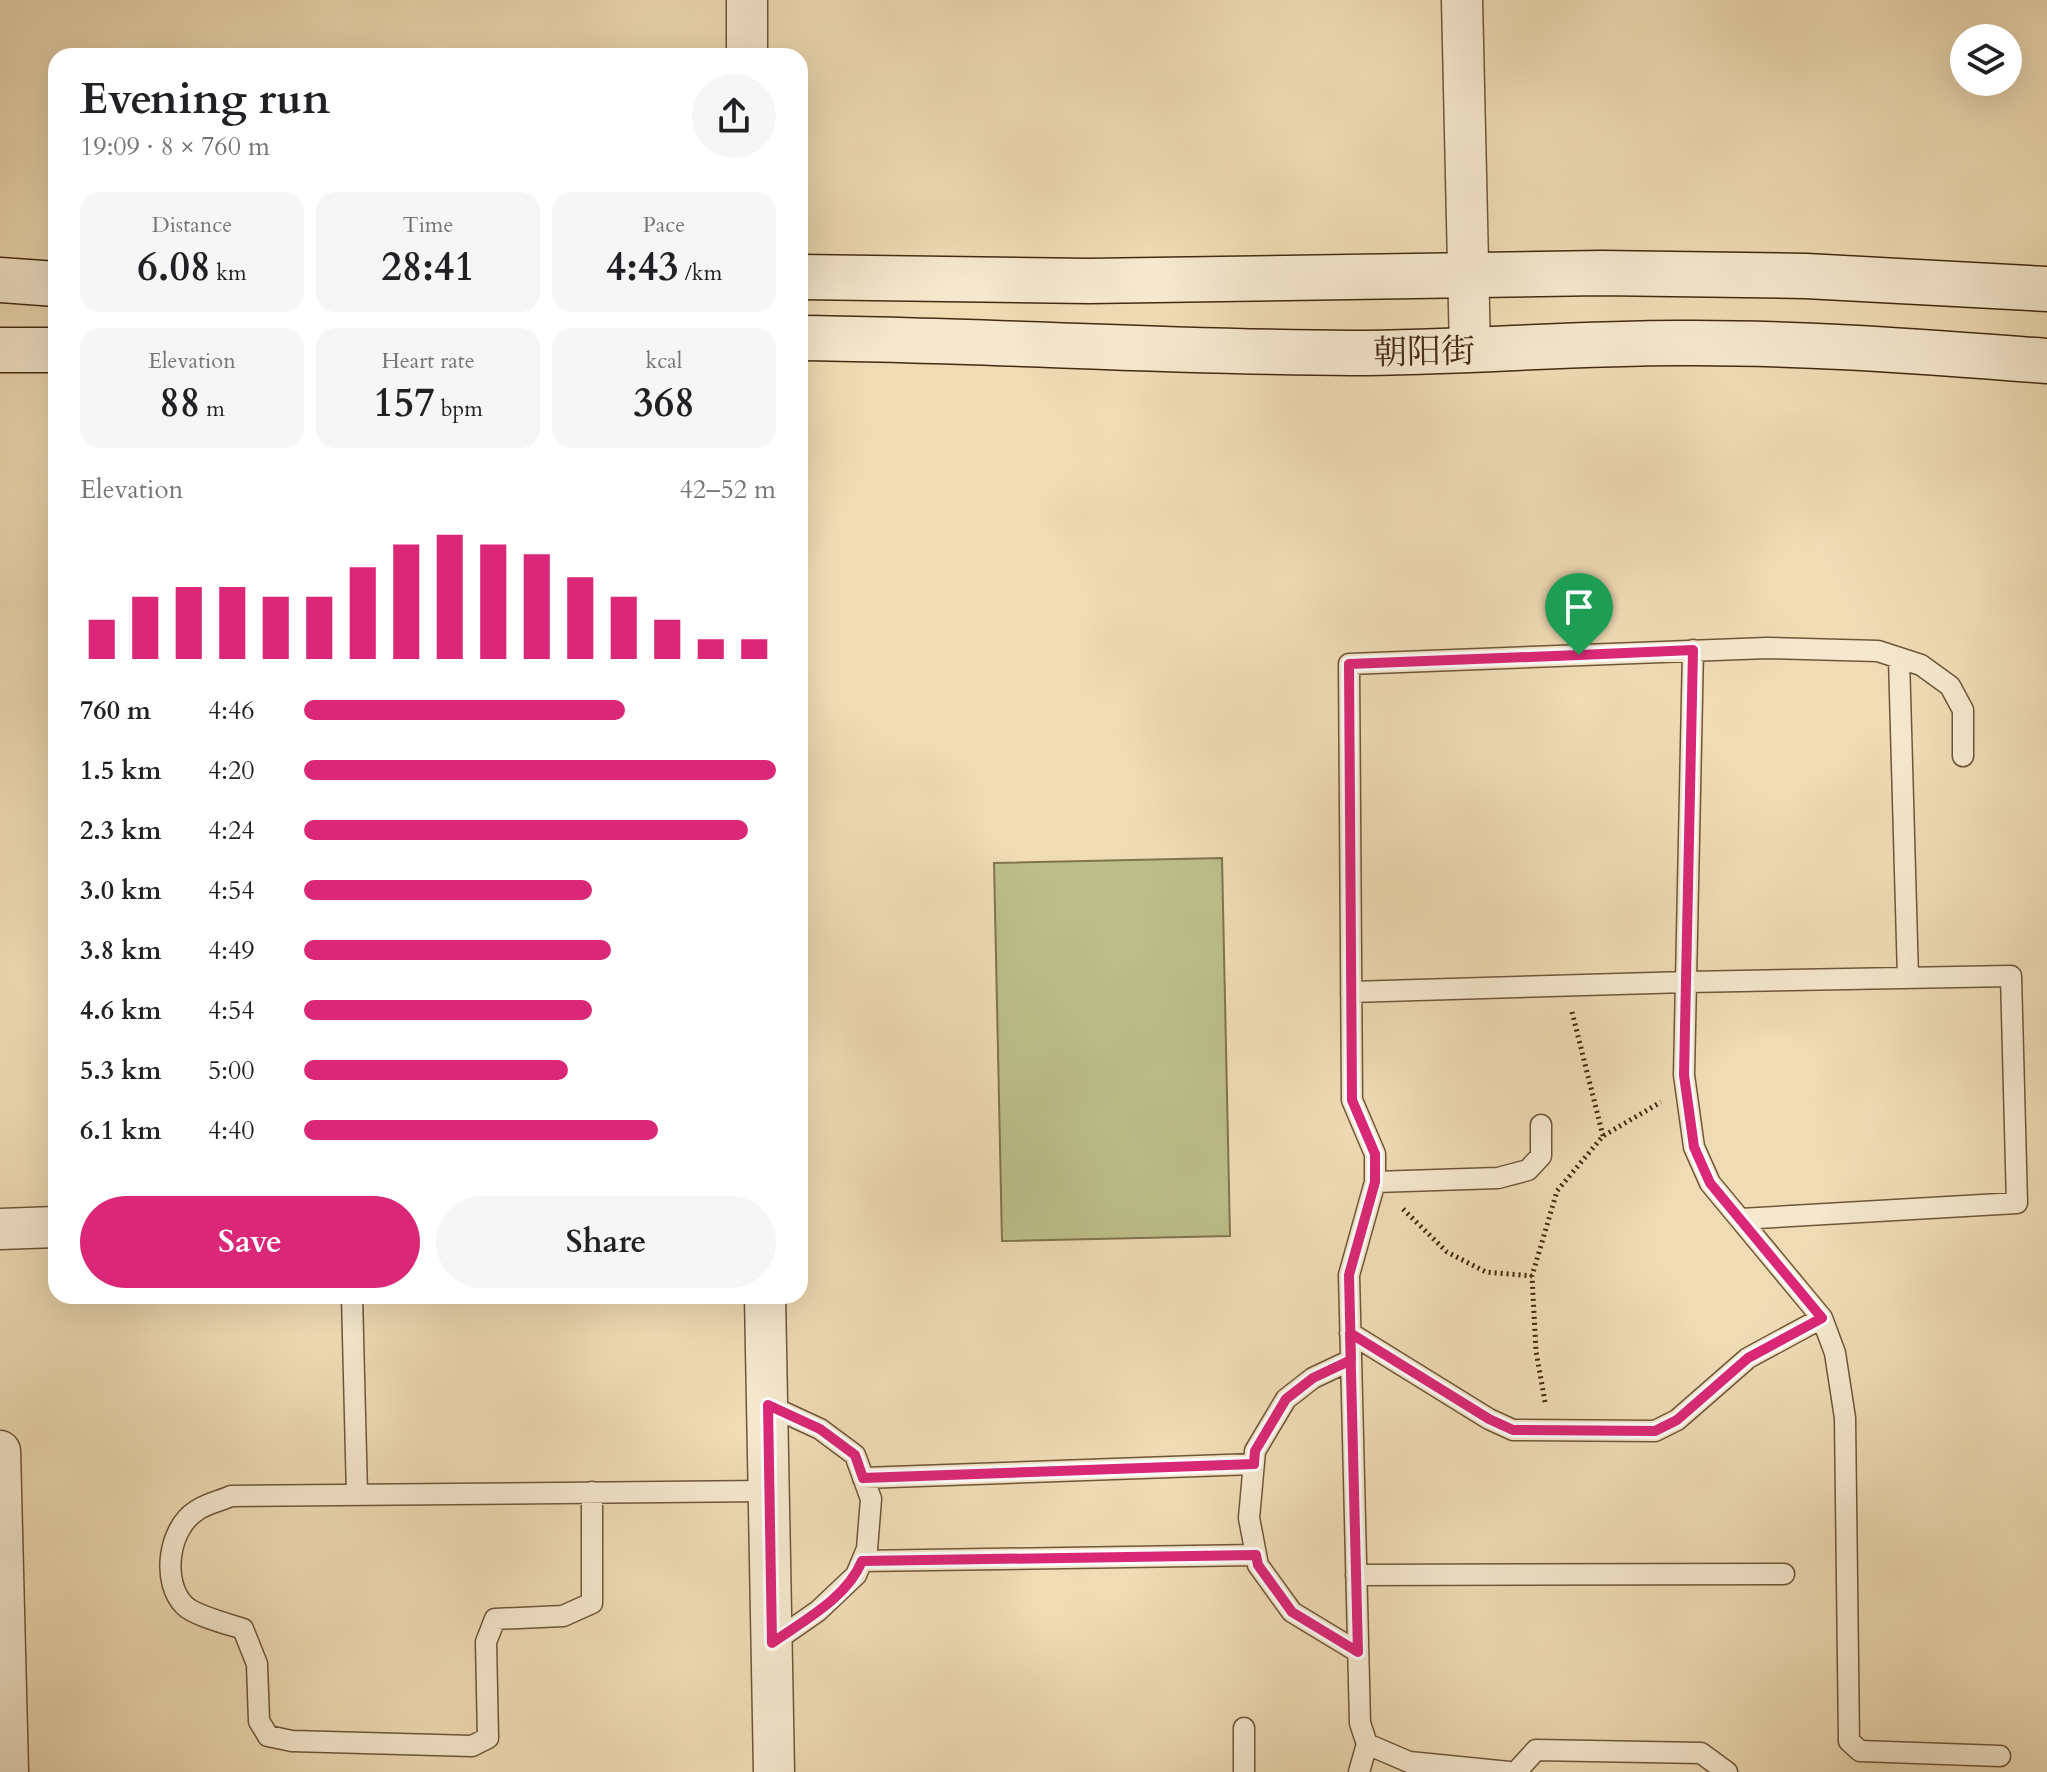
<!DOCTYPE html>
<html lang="en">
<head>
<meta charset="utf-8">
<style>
	body { margin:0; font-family:Cardo,"Noto Serif SC",serif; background:#f6f6f6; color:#202124; height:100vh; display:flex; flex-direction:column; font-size:30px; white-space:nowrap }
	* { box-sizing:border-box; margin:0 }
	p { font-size:26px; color:#757577 }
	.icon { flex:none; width:44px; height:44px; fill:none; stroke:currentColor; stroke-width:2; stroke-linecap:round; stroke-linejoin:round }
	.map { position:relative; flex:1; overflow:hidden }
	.drawer { position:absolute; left:48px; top:48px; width:760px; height:1256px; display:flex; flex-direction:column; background:#fff; border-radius:24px; box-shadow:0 8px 32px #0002 }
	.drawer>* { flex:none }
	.tools { position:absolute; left:1950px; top:24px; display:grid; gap:16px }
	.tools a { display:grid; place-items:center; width:72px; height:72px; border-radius:50%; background:#fff; box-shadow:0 8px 32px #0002; font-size:40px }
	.pin { position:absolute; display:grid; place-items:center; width:68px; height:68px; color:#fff; margin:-82px -34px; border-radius:50% 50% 50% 0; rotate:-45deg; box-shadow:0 0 8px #0007 }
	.pin .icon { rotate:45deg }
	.round { display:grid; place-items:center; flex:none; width:84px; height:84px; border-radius:42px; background:#f6f6f6 }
	.overview { display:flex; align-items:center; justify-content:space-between; height:136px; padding:0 32px }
	h1 { font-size:44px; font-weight:700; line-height:60px }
	.figures { display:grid; grid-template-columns:repeat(3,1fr); gap:12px; height:136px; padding:8px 32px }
	.figures div { display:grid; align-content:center; border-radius:20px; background:#f6f6f6; text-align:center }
	.figures b { font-size:40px; font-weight:700 }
	.figures small { font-size:22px; font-weight:400 }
	.figures p { font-size:22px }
	.chart { height:224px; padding:16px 32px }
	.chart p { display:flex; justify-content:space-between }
	.chart svg { width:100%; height:144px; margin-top:8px; stroke:#db2777; stroke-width:6 }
	.button { display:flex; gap:16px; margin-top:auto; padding:16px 32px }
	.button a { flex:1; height:92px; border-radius:48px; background:#db2777; color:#fff; font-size:32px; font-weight:700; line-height:92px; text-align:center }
	.button a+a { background:#f6f6f6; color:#202124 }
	ul { padding:0 32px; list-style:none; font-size:26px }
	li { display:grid; grid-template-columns:128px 96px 1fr; align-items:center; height:60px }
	li i { height:20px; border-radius:10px; background:#db2777 }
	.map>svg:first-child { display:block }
	.green { fill:#bcbf8a; stroke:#80744d; stroke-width:2 }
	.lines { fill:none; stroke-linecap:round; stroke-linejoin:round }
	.lane-casing { stroke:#6f5639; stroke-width:23 }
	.street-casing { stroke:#6f5639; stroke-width:43 }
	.secondary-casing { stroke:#442a10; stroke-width:47 }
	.path { stroke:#442a10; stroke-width:5; stroke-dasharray:2 4; stroke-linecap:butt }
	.lane { stroke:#f5e8ce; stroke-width:20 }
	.street { stroke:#f5e8ce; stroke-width:40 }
	.secondary { stroke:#f5e8ce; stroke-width:44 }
	.route-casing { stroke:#fff; stroke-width:16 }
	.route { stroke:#db2777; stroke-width:10 }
	.labels { text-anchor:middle; stroke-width:6; stroke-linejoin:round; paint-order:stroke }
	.street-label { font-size:34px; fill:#442a10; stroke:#f5e8ce }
</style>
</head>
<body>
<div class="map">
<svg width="2047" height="1772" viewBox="0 0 2047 1772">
	<rect width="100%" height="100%" fill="#efdbb4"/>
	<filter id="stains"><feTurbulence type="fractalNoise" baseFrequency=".0025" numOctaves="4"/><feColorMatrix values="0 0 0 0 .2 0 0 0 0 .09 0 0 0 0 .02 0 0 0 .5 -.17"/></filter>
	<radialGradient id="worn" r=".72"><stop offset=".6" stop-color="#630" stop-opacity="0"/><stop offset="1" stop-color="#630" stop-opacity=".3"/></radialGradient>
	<path class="green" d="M1222 858 1230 1236 1002 1241 994 863Z"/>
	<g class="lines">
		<defs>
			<path id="lane" d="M1693 650 1684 1075 1694 1147 1710 1183 1822 1318 1835 1353 1845 1418 1849 1741 1860 1751 2000 1756
				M1899 658 1908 978
				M1351 992 1687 982 2011 976 2017 1203 1741 1219
				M1375 1182 1498 1178 1528 1170 1541 1156V1125
				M352 1296 357 1495
				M1350 1333 1489 1419 1513 1430 1655 1431 1677 1420 1748 1358 1822 1318
				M1351 1360 1313 1378 1286 1399 1255 1451 1249 1518 1258 1565 1292 1612 1358 1652
				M768 1405 820 1429 855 1455 871 1499 867 1549 856 1575 818 1611 772 1643
				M863 1478 1254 1464
				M592 1492V1603L563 1616 495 1619 486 1642 488 1738 472 1746 292 1741 268 1736 259 1721 257 1664 243 1629C228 1624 196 1616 185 1606 161 1583 168 1529 196 1511 205 1504 220 1501 231 1496L769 1491
				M862 1561 1256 1555
				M1356 1575 1784 1574
				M1244 1728V1772
				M1359 1772 1367 1744
				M1509 1772 1409 1762 1367 1744 1360 1723 1349 1275 1375 1182V1154L1352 1100 1349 664 1767 648 1878 651 1921 665 1950 686 1963 710V756
				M1516 1772 1536 1750 1701 1753 1727 1772"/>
			<path id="street" d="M747 0V56
				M1462 0 1470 351
				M0 1229 56 1227
				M765 1296 774 1772
				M0 1451 8 1772"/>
			<path id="secondary" d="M800 277 1089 281 1601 273 1806 276 2047 289
				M0 280 56 284
				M800 338C984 340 1168 352 1352 353 1460 353 1569 343 1678 343 1801 342 1924 352 2047 361
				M0 350H56"/>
		</defs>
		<use href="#lane" class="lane-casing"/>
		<use href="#street" class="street-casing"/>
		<use href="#secondary" class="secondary-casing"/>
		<path class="path" d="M1572 1012 1603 1136
			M1403 1209 1447 1252 1486 1272 1532 1276
			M1545 1402 1536 1351 1532 1276 1557 1191 1603 1136 1661 1102"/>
		<use href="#lane" class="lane"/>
		<use href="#street" class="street"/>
		<use href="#secondary" class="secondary"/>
	</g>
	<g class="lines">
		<defs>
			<path id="route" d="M1579 655 1349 664 1352 1100 1375 1154V1182L1349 1275 1351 1360 1313 1378 1286 1399 1255 1451 1254 1464 863 1478 855 1455 820 1429 768 1405 772 1643C803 1621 847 1598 862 1561L1256 1555 1258 1565 1292 1612 1358 1652 1350 1333 1489 1419 1513 1430 1655 1431 1677 1420 1748 1358 1822 1318 1710 1183 1694 1147 1684 1075 1693 650 1579 655"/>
		</defs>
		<use href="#route" class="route-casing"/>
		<use href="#route" class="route"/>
	</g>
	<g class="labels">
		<g class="street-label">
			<text transform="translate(1424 351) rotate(-1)" y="12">朝阳街</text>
		</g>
	</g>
	<rect width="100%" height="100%" filter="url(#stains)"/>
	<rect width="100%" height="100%" fill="url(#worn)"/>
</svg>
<div class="tools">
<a><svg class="icon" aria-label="layers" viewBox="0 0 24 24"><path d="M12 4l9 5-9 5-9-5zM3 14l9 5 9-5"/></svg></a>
</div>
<div class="pin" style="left:1579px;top:655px;background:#1e9e55"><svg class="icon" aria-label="arrive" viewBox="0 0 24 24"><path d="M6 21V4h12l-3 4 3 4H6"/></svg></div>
<section class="drawer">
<div class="overview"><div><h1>Evening run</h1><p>19:09 · 8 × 760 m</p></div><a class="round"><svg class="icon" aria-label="share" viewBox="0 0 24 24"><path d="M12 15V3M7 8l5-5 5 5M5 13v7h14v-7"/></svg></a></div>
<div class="figures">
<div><p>Distance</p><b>6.08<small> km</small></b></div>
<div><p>Time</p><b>28:41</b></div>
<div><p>Pace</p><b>4:43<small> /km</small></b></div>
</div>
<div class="figures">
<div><p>Elevation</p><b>88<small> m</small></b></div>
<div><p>Heart rate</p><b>157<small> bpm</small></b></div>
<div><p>kcal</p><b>368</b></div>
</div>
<div class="chart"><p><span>Elevation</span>42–52 m</p>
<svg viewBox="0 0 160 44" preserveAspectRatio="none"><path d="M5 44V32M15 44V25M25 44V22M35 44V22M45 44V25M55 44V25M65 44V16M75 44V9M85 44V6M95 44V9M105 44V12M115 44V19M125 44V25M135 44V32M145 44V38M155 44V38"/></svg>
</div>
<ul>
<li><b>760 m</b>4:46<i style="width:68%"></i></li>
<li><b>1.5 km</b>4:20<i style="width:100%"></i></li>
<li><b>2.3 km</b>4:24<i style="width:94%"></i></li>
<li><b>3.0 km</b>4:54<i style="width:61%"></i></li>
<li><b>3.8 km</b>4:49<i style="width:65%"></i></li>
<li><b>4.6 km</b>4:54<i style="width:61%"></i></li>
<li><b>5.3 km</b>5:00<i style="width:56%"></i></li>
<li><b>6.1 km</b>4:40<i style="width:75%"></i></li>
</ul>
<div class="button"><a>Save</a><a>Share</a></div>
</section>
</div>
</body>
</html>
